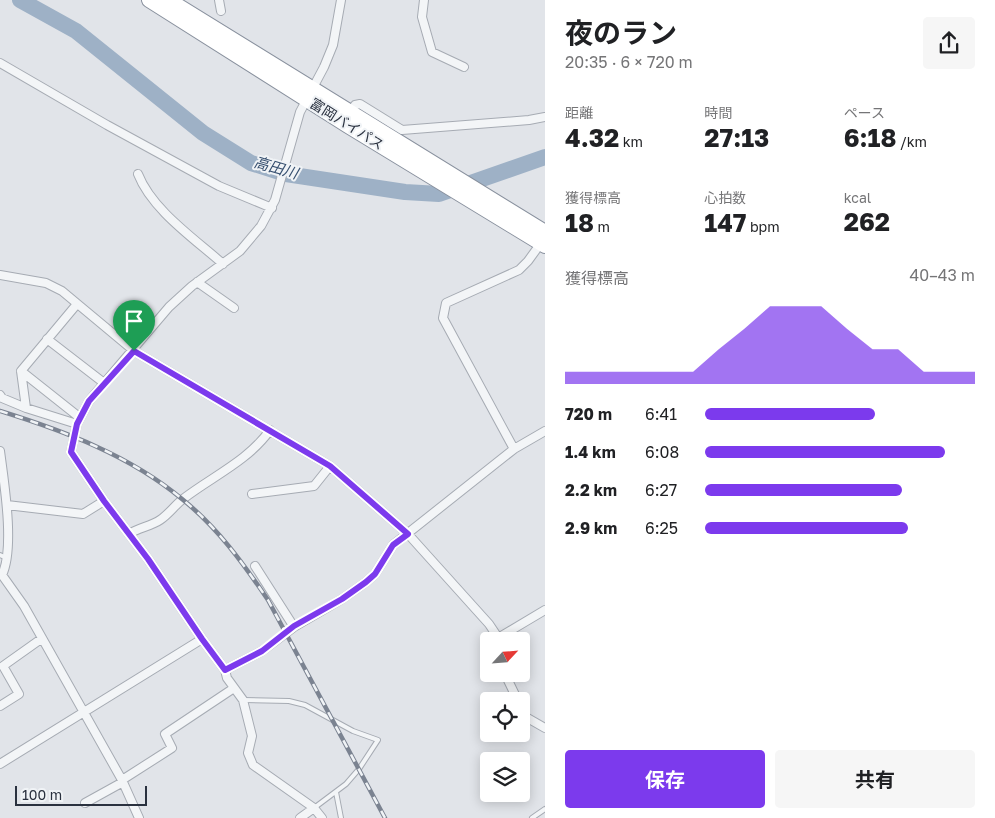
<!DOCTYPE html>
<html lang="ja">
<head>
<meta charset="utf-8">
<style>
	body { margin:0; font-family:"Golos Text","Noto Sans JP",sans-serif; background:#f6f6f6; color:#202124; height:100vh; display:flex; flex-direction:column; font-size:19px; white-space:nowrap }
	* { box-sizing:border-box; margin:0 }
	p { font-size:16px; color:#757577 }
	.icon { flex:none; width:28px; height:28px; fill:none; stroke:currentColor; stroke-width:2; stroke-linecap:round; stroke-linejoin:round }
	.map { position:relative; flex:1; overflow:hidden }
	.side { display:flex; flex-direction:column; background:#fff; width:450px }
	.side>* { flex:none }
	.needle { width:32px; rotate:64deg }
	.controls { position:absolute; left:480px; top:632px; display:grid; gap:10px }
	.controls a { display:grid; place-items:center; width:50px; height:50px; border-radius:5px; background:#fff; box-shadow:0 2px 12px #0003; font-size:25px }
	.scale { position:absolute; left:15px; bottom:12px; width:132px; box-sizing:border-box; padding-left:5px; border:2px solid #2a313f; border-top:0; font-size:14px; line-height:18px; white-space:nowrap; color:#2a313f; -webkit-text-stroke:4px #f0f3f6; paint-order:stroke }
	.pin { position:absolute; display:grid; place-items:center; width:42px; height:42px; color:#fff; margin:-51px -21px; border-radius:50% 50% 50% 0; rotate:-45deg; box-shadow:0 0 5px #0007 }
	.pin .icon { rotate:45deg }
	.round { display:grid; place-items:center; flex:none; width:52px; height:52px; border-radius:5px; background:#f6f6f6 }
	.headline { display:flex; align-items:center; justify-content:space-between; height:85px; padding:0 20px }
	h1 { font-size:28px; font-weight:700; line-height:38px }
	.metrics { display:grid; grid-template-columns:repeat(3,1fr); gap:8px; height:85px; padding:5px 20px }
	.metrics div { display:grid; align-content:center }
	.metrics b { font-size:25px; font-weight:700 }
	.metrics small { font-size:14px; font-weight:400 }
	.metrics p { font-size:14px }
	.chart { height:140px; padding:10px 20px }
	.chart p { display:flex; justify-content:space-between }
	.chart svg { width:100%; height:90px; margin-top:5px; fill:#7c3aed; opacity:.7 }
	.cta { display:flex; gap:10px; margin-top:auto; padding:10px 20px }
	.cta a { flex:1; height:58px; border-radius:5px; background:#7c3aed; color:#fff; font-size:20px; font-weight:700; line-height:58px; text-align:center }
	.cta a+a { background:#f6f6f6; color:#202124 }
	ul { padding:0 20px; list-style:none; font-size:16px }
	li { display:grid; grid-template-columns:80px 60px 1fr; align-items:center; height:38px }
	li i { height:12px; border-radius:6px; background:#7c3aed }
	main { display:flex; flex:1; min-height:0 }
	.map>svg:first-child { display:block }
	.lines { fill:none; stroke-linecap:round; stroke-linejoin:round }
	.river { stroke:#9eb1c6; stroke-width:16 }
	.lane-casing { stroke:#a6abb3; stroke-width:6 }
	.street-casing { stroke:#a6abb3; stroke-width:10 }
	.highway-casing { stroke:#89919e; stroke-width:16 }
	.lane { stroke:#f3f5f7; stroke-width:4 }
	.street { stroke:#f3f5f7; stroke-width:8 }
	.highway { stroke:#fff; stroke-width:14 }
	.rail-casing { stroke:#7b8391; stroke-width:4.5 }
	.rail { stroke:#f0f3f6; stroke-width:2.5; stroke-dasharray:8; stroke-linecap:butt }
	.route-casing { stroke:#fff; stroke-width:10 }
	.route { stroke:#7c3aed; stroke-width:6 }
	.labels { text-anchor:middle; stroke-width:4; stroke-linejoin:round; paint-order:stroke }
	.street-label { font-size:14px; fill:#2a313f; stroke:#f0f3f6 }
	.water-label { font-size:15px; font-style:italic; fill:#375070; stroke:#f0f3f6 }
</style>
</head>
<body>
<main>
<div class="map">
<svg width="545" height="818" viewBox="0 0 545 818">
	<rect width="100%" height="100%" fill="#e1e4e9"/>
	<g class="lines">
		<path class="river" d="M20 0 76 31 203 133 251 163 286 174 405 192 439 194 545 157"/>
		<defs>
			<path id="lane" d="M0 555 7 558
				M243 700 289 701 305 705 353 731 378 740 359 769 346 784 314 808
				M336 792 341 818
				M532 818 545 809"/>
			<path id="street" d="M219 0 221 11
				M424 0 422 17 432 52 464 67
				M0 63 107 125 219 186 272 208
				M349 112 355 105 360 104 402 130 529 120 545 117
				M138 174C152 210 195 239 223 264
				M0 275 46 283 62 291 134 351 330 466 408 534 489 624 497 636 499 641
				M197 282 234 308
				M47 339 104 383
				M21 371 79 417
				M0 395 2 398 26 408 77 424 89 401 169 307 192 286 240 251 261 226 275 200 300 112 324 67 333 45 341 0
				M26 408 21 371 77 304
				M77 424 71 452 104 501 148 559 202 639 225 670 227 678 243 700 252 736 248 753 253 765 314 808 322 818
				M514 449 443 318 446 303 519 270 528 261 541 243
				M0 451C4 482 15 548 2 575L24 606 122 780 139 818
				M252 494 314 486 330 466
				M7 505 83 514 104 501
				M129 534C138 528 151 526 160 520 169 514 175 505 183 499 213 476 248 461 270 430
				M255 566 294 627
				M498 638 545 610
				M225 670 262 651 294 627 342 599 366 582 375 574 393 545 514 449 545 431
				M505 674 518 701
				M0 706 19 694 3 666 41 639
				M521 709 524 716 545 728
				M0 764 202 639
				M122 780 172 748 165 734 234 688
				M85 803 123 782
				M300 818 314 808"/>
			<path id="highway" d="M149 0 348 126 545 246
				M169 0 545 232"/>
		</defs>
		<use href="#lane" class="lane-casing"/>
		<use href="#street" class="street-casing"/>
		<use href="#highway" class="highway-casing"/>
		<use href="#lane" class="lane"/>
		<use href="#street" class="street"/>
		<use href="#highway" class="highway"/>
		<defs>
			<path id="rail" d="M0 411C64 431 129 455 182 499 217 527 243 563 268 600L385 818"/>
		</defs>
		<use href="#rail" class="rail-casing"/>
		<use href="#rail" class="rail"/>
	</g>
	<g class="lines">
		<defs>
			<path id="route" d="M134 351 330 466 408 534 393 545 375 574 366 582 342 599 294 626 262 651 225 670 202 639 148 559 104 501 71 452 77 424 89 401Z"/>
		</defs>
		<use href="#route" class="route-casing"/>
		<use href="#route" class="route"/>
	</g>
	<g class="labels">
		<g class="street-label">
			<text transform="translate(347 124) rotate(32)" y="5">富岡バイパス</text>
		</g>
		<g class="water-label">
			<text transform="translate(276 168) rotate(16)" y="5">高田川</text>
		</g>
	</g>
</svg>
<div class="controls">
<a><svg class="needle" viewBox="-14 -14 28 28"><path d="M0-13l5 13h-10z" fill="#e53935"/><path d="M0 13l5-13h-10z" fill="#757577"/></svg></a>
<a><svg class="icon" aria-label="locate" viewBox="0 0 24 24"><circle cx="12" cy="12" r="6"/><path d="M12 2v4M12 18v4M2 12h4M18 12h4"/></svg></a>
<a><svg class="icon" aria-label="layers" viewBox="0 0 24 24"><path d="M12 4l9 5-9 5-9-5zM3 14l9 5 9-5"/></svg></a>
</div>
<div class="scale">100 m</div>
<div class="pin" style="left:134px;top:351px;background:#1e9e55"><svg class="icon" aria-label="arrive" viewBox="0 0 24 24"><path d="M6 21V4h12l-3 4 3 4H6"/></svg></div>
</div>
<section class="side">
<div class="headline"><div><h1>夜のラン</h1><p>20:35 · 6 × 720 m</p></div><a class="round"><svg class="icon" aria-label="share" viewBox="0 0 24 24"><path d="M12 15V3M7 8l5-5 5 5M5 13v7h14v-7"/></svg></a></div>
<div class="metrics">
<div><p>距離</p><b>4.32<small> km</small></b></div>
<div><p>時間</p><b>27:13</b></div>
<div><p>ペース</p><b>6:18<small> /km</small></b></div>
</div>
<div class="metrics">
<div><p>獲得標高</p><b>18<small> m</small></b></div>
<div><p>心拍数</p><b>147<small> bpm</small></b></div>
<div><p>kcal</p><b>262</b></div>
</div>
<div class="chart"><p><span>獲得標高</span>40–43 m</p>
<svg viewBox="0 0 160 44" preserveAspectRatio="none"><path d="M0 44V38L10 38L20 38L30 38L40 38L50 38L60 27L70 17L80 6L90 6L100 6L110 17L120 27L130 27L140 38L150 38L160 38V44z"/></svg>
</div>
<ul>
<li><b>720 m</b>6:41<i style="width:63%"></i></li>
<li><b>1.4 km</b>6:08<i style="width:89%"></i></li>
<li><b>2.2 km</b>6:27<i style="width:73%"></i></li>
<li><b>2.9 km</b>6:25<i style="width:75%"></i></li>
</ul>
<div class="cta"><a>保存</a><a>共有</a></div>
</section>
</main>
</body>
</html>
